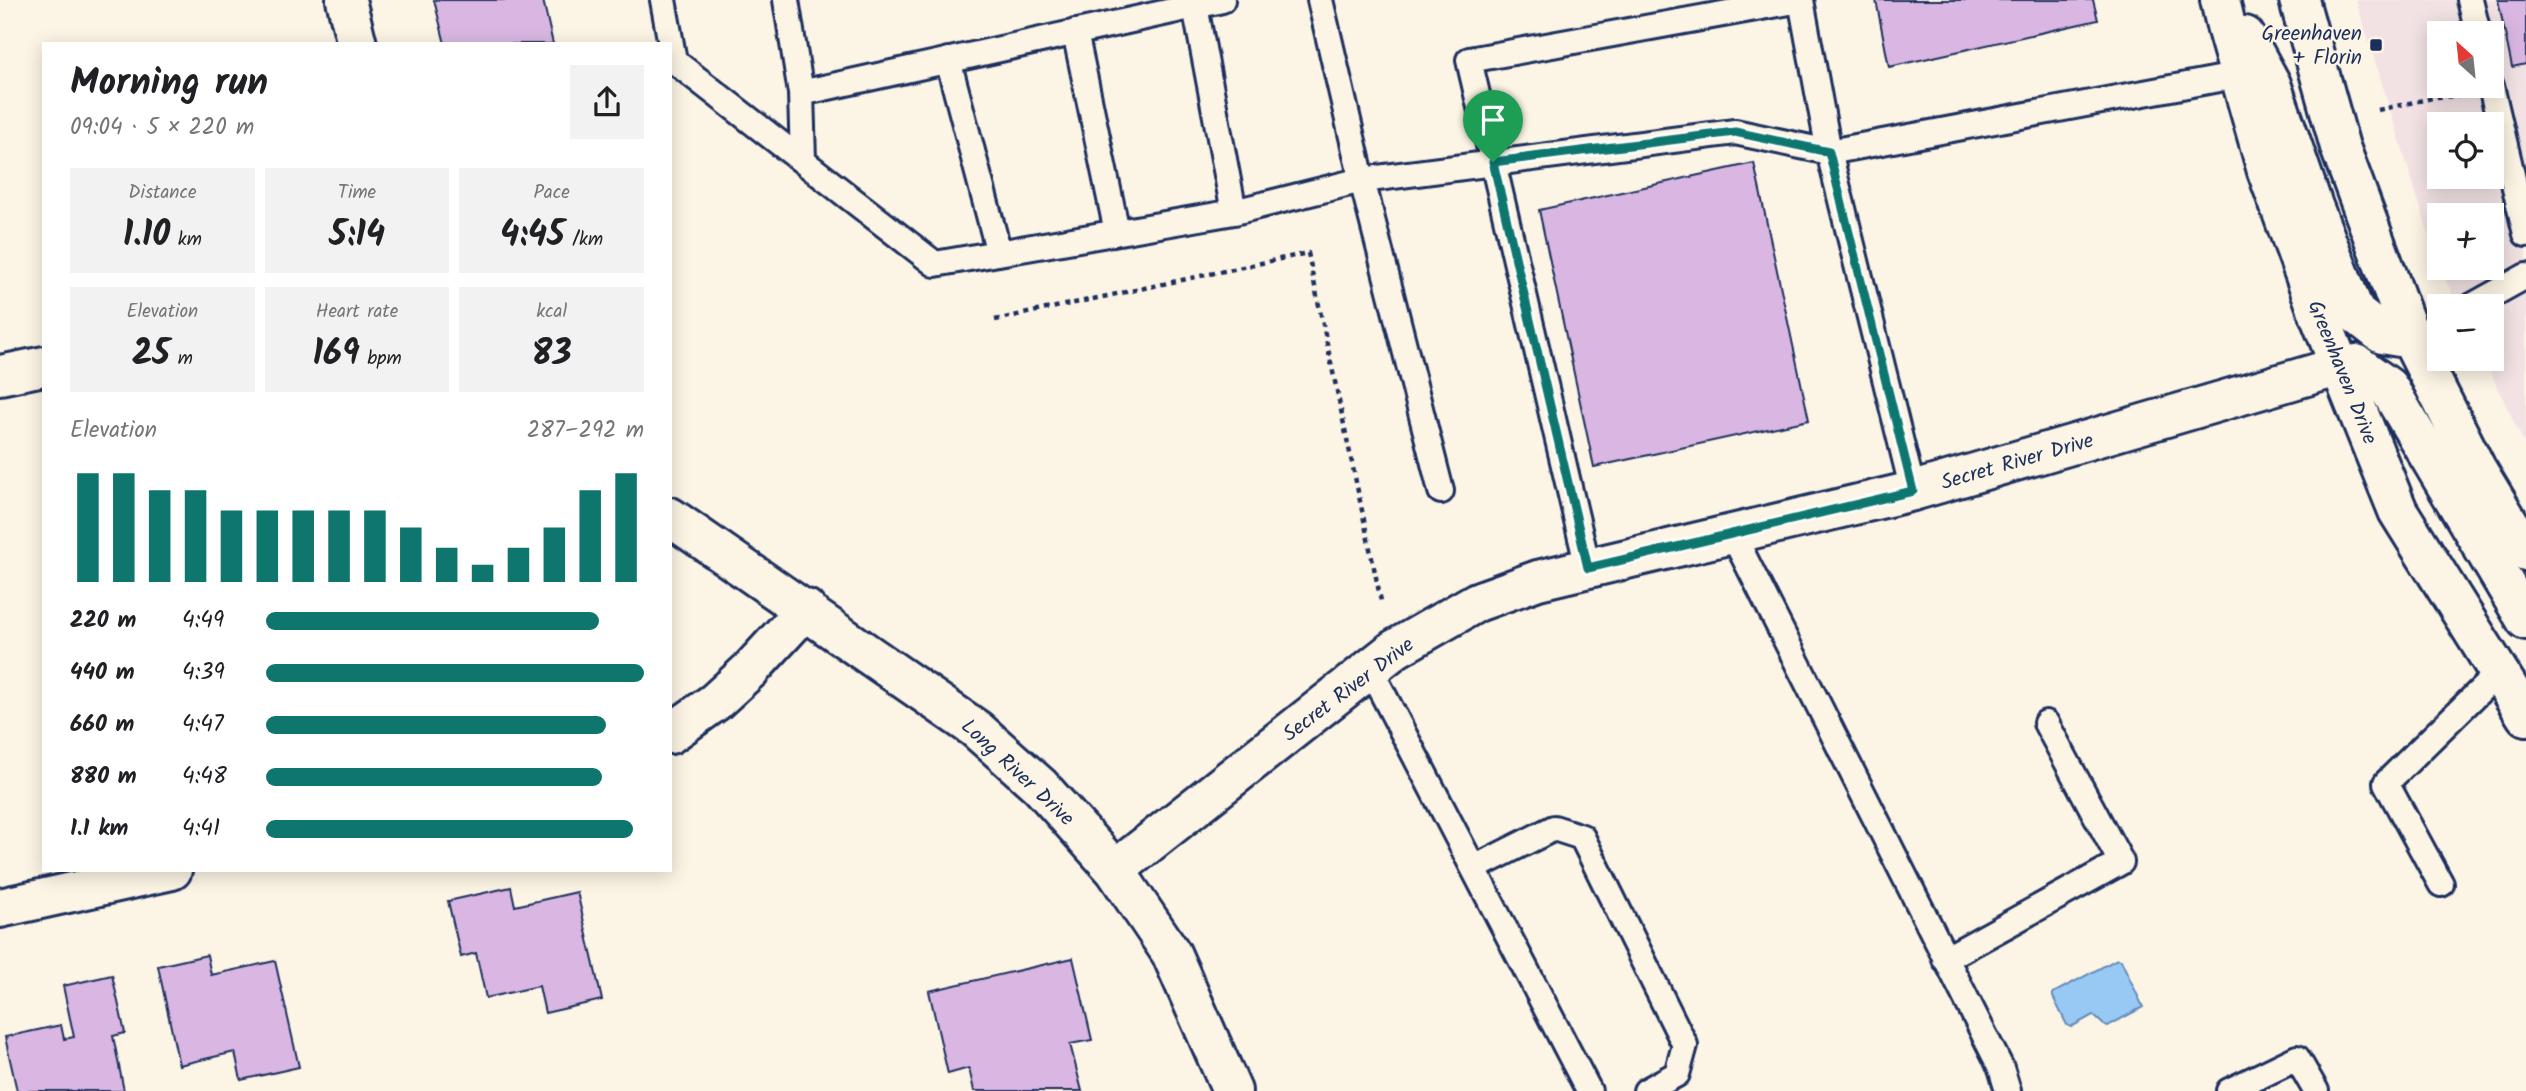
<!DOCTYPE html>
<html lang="en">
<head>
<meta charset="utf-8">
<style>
	body { margin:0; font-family:Kalam,sans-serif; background:#f2f2f2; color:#202124; height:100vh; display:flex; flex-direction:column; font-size:26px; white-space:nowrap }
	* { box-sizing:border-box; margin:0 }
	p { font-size:23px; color:#757577 }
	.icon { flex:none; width:38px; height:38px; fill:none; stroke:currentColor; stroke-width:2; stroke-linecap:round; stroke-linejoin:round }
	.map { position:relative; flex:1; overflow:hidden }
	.details { position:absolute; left:42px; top:42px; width:630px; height:830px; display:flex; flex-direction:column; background:#fff; border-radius:0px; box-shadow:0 4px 18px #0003 }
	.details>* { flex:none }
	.needle { width:46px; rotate:333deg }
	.buttons { position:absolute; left:2427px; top:21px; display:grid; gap:14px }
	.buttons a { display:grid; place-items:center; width:77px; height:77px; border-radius:0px; background:#fff; box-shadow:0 4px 18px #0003; font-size:35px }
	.pin { position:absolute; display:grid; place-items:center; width:60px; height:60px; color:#fff; margin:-72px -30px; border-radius:50% 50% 50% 0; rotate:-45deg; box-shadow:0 0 7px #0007 }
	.pin .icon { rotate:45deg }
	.round { display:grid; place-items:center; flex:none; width:74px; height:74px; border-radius:0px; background:#f2f2f2 }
	.headline { display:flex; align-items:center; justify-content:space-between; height:119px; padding:0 28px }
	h1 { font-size:38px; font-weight:700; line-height:52px }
	.metrics { display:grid; grid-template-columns:repeat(3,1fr); gap:10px; height:119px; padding:7px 28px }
	.metrics div { display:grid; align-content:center; border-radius:0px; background:#f2f2f2; text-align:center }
	.metrics b { font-size:35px; font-weight:700 }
	.metrics small { font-size:19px; font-weight:400 }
	.metrics p { font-size:19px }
	.chart { height:196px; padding:14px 28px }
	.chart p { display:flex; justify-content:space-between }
	.chart svg { width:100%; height:126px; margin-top:7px; stroke:#0f766e; stroke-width:6 }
	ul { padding:0 28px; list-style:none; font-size:23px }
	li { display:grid; grid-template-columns:112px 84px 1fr; align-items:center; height:52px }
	li i { height:18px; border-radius:9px; background:#0f766e }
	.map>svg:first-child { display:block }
	.built { fill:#f2e2e4; fill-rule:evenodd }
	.water { fill:#97c9f4; stroke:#658bb8; stroke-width:2 }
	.building { fill:#d9b7e2; stroke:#1b2f5e; stroke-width:2 }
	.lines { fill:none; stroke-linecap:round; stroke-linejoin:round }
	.lane-casing { stroke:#1b2f5e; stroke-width:30 }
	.street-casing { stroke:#1b2f5e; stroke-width:44 }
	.secondary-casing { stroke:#1b2f5e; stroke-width:44 }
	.path { stroke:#1b2f5e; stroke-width:4.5; stroke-dasharray:5 5; stroke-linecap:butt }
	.lane { stroke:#fcf5e5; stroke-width:24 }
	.street { stroke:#fcf5e5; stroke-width:38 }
	.secondary { stroke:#fcf5e5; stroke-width:38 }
	.route-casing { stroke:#fff; stroke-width:14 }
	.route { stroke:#0f766e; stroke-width:9 }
	.poi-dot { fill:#1b2f5e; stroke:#fcf5e5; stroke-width:2.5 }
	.labels { text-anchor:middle; stroke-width:5; stroke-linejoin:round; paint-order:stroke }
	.poi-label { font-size:21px; fill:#1b2f5e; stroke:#fcf5e5; text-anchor:end }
	.street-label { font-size:21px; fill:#1b2f5e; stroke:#fcf5e5 }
</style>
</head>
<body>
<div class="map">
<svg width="2526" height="1091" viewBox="0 0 2526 1091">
	<rect width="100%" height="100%" fill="#fcf5e5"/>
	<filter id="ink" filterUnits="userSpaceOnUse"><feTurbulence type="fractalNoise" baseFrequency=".0143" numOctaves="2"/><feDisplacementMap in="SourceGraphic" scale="14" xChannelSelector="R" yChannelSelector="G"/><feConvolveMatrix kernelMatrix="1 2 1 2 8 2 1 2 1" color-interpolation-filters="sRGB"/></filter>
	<g filter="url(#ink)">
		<path class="built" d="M2356 0H2526V447L2484 359H2492V306H2458L2440 268H2492V215H2440L2439 267ZM2440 33H2492V86H2440ZM2440 124H2492V177H2440Z"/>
		<path class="water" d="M2117 959 2121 960 2143 1007 2108 1026 2104 1025 2093 1015 2071 1027 2067 1025 2053 997V993Z"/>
		<path class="building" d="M434 0H543L553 44H445Z
			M1876 0H2093L2098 20 1889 67Z
			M2498 0H2526V64L2512 67Z
			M1754 163 1809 420 1594 467 1539 210Z
			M511 887 515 906 577 892 602 1000 545 1013 539 986 486 998 476 953 461 957 448 901Z
			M207 955 211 975 275 961 299 1067 241 1080 235 1052 179 1065 158 966Z
			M1073 958 1092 1040 1070 1044 1082 1091H974L969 1068 948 1074 929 991Z
			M112 975 125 1033 113 1036 124 1091H17L5 1037 61 1025 64 1039 74 1037 63 986Z"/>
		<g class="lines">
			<defs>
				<path id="lane" d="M663 0 674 61 935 264 1234 212 1362 180 1441 491
					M786 0 801 93 803 160
					M1320 0 1362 180 1735 132 1829 152 2240 75
					M1801 0 1829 152 1913 491
					M2470 0 2478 33
					M1195 6 1234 212
					M1075 32 1117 232
					M948 60 999 253
					M2491 86 2526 234
					M801 93 1222 0
					M2472 306 2526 276
					M2411 339 2440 324
					M1732 533 2001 1068 2008 1091
					M1588 568 1469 60 1800 0
					M1370 669 1589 1091
					M1474 868 1554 828 1582 837 1685 1045 1677 1074 1646 1091
					M2441 884 2386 783 2498 673
					M1945 959 2121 862 2046 723
					M2229 1091 2297 1058 2316 1091"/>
				<path id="street" d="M346 0 357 44
					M0 375 44 366
					M670 517 976 729 1040 786 1115 870 1171 953 1232 1091
					M670 734 715 702 750 670 806 609
					M1115 870 1395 649 1477 602 1538 580 1913 491 2341 366
					M0 908 172 870"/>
				<path id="secondary" d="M2220 0 2227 30 2267 171 2320 317 2398 511 2526 716
					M2299 0 2340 147 2411 339 2476 468 2526 551
					M2245 36 2271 84 2313 206 2355 313 2382 334 2411 339
					M2341 366 2356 364 2388 387 2526 620"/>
			</defs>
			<use href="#lane" class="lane-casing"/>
			<use href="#street" class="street-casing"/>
			<use href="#secondary" class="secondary-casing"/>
			<path class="path" d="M2378 110 2437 97 2460 96
				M995 320 1308 253 1381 601"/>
			<use href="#lane" class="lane"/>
			<use href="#street" class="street"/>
			<use href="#secondary" class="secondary"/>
		</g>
	</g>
	<g class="lines" filter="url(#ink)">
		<defs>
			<path id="route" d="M1735 132 1829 152 1913 491 1588 568 1493 162Z"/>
		</defs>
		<use href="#route" class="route-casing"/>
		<use href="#route" class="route"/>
	</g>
	<rect class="poi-dot" x="2369" y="38" width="14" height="14" rx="3.5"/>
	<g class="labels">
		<g class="poi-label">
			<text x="2362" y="40">Greenhaven<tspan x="2362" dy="24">+ Florin</tspan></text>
		</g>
		<g class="street-label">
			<text transform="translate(2343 372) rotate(68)" y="7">Greenhaven Drive</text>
			<text transform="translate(2017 461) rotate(-16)" y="7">Secret River Drive</text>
			<text transform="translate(1348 689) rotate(-37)" y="7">Secret River Drive</text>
			<text transform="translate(1018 772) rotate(43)" y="7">Long River Drive</text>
		</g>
	</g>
</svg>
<div class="buttons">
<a><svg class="needle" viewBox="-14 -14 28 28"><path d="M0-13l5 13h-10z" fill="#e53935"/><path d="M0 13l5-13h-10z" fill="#757577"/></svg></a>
<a><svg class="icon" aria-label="locate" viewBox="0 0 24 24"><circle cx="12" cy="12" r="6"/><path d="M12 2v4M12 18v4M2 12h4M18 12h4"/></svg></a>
<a>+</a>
<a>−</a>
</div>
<div class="pin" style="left:1493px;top:162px;background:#1e9e55"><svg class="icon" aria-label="arrive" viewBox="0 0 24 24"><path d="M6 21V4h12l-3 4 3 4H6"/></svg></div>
<section class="details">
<div class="headline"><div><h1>Morning run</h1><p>09:04 · 5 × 220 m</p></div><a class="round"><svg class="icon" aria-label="share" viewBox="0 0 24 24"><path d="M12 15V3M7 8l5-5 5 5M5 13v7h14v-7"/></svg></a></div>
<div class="metrics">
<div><p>Distance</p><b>1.10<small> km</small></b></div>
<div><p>Time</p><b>5:14</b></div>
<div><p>Pace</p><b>4:45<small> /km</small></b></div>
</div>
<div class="metrics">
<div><p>Elevation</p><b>25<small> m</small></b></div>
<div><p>Heart rate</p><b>169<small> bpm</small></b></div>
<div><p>kcal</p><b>83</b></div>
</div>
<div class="chart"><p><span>Elevation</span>287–292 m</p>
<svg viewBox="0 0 160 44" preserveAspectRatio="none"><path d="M5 44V6M15 44V6M25 44V12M35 44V12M45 44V19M55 44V19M65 44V19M75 44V19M85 44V19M95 44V25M105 44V32M115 44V38M125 44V32M135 44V25M145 44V12M155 44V6"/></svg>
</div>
<ul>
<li><b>220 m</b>4:49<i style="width:88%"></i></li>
<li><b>440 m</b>4:39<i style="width:100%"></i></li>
<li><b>660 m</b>4:47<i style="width:90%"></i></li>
<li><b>880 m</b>4:48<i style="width:89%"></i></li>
<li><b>1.1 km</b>4:41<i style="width:97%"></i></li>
</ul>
</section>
</div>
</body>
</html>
